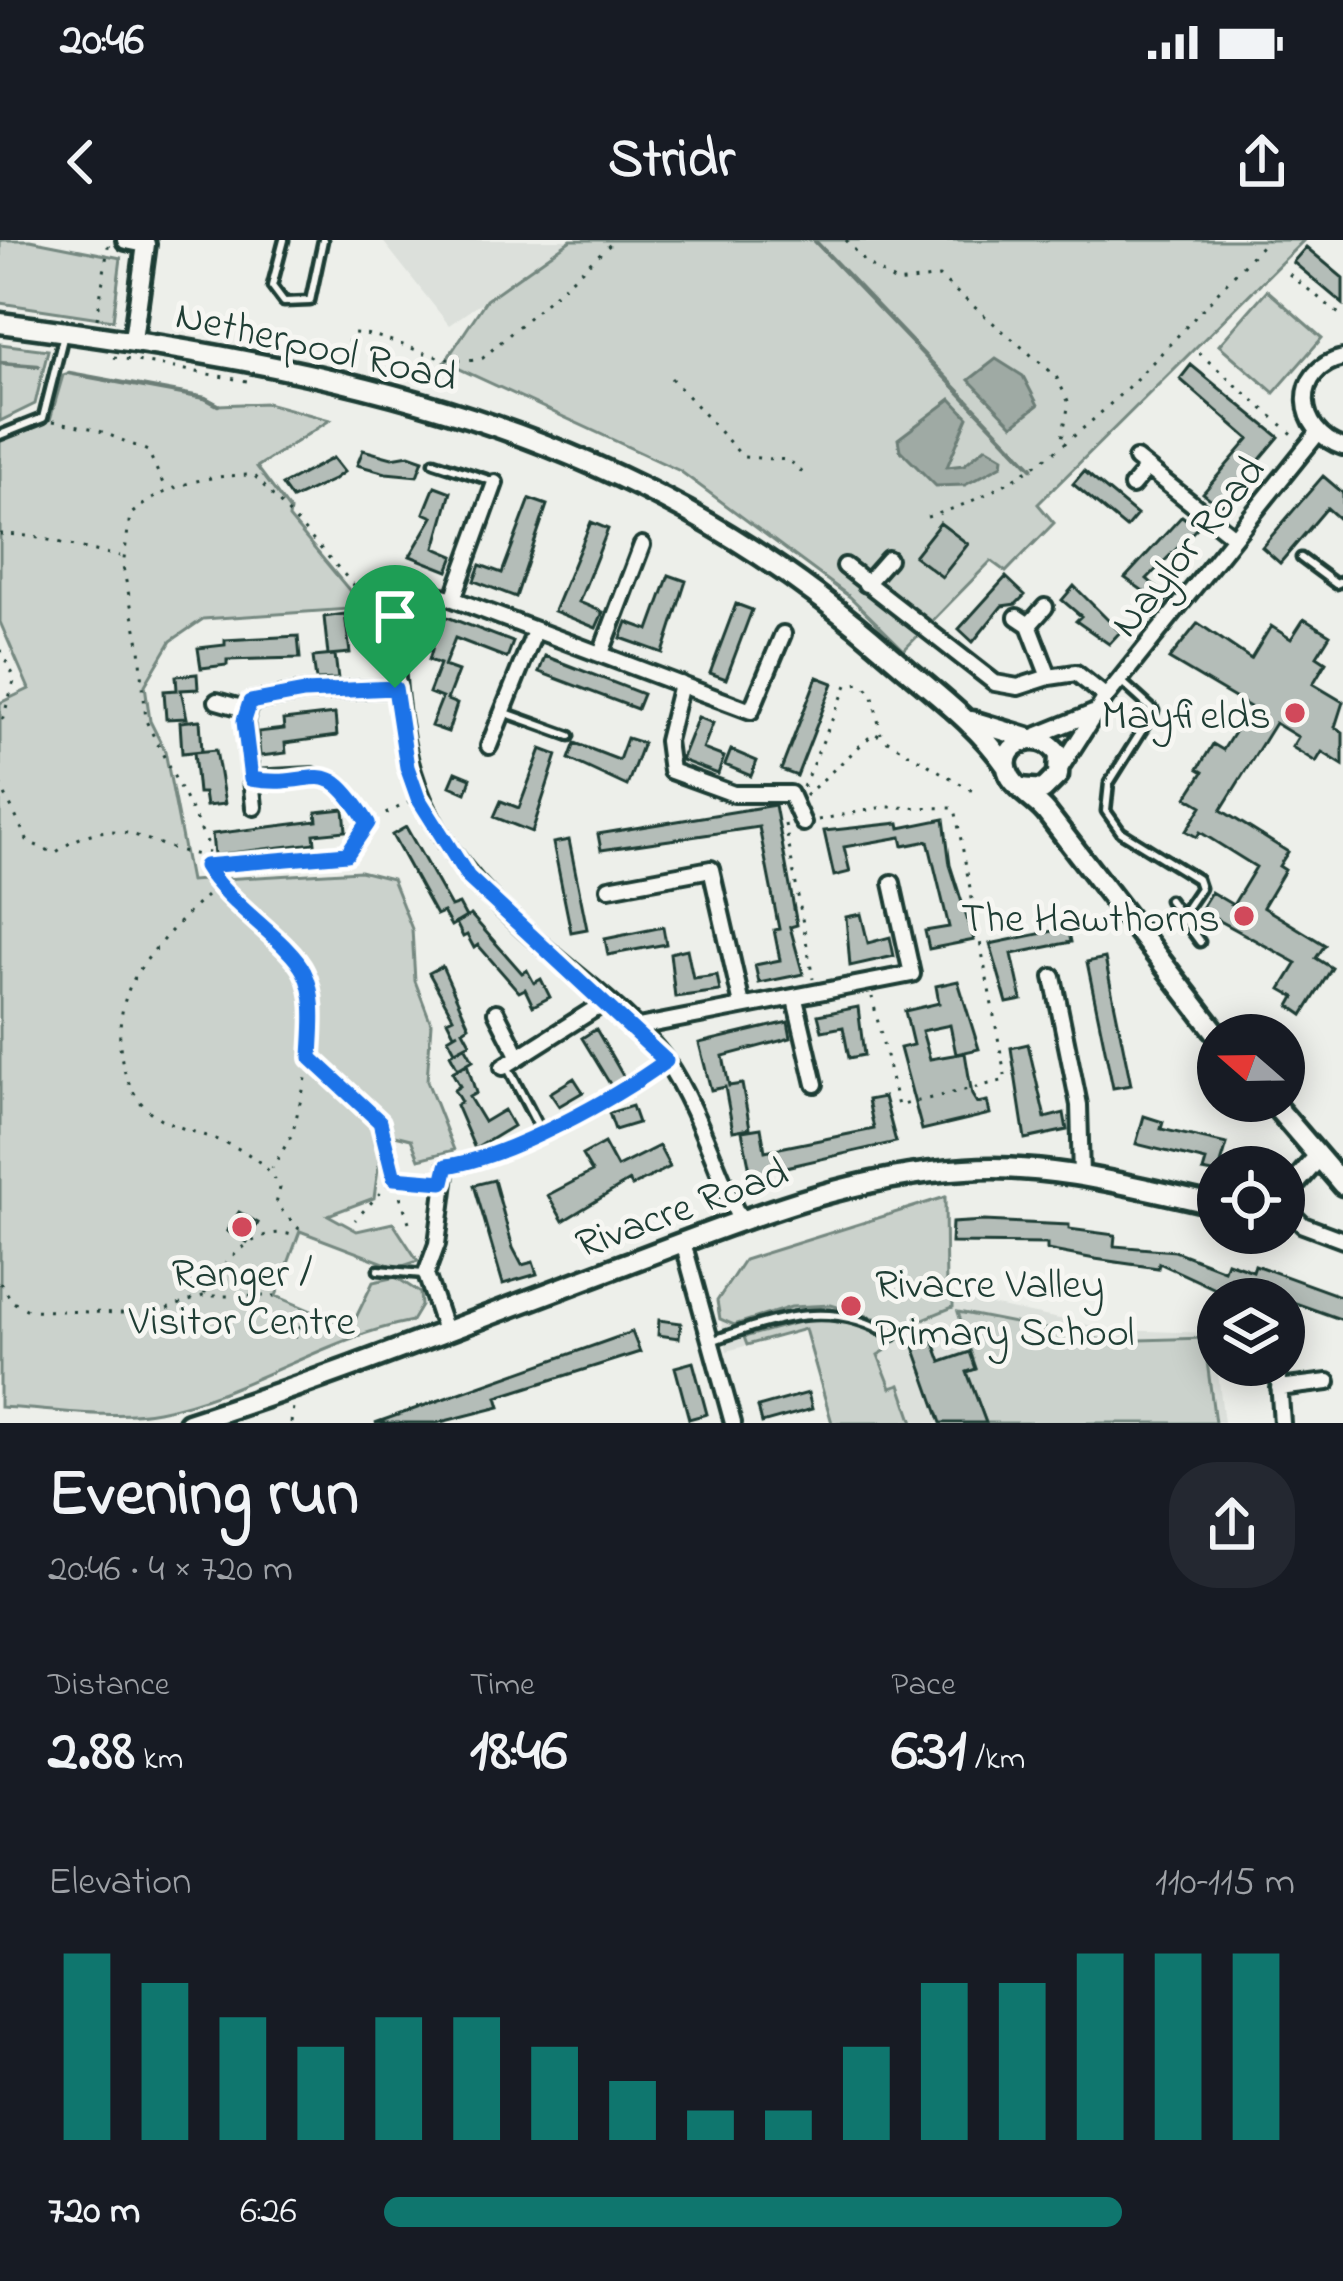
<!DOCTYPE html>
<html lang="en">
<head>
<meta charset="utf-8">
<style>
	body { margin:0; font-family:"Indie Flower",sans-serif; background:#242831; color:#f1f3f6; height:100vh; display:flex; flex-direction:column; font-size:45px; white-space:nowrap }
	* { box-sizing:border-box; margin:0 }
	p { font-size:39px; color:#9ea1a6 }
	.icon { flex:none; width:66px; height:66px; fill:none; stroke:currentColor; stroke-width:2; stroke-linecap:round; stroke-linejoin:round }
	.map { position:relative; height:1183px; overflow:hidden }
	.details { display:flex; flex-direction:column; background:#171b24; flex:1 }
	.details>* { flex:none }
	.needle { width:78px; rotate:290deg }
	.tools { position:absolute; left:1197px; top:774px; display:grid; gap:24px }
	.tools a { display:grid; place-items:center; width:108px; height:108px; border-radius:50%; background:#171b24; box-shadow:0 6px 30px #0003; font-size:60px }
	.pin { position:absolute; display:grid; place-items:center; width:102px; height:102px; color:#fff; margin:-123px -51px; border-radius:50% 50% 50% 0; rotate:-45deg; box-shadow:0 0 12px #0007 }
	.pin .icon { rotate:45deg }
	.round { display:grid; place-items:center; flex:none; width:126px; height:126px; border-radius:48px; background:#242831 }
	.overview { display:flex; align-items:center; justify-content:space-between; height:204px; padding:0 48px }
	h1 { font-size:66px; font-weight:800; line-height:90px }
	.metrics { display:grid; grid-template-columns:repeat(3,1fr); gap:18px; height:204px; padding:12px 48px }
	.metrics div { display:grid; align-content:center }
	.metrics b { font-size:60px; font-weight:800 }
	.metrics small { font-size:33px; font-weight:400 }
	.metrics p { font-size:33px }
	.chart { height:336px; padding:24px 48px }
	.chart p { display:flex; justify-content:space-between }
	.chart svg { width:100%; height:216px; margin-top:12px; stroke:#0f766e; stroke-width:6 }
	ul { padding:0 48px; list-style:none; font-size:39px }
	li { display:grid; grid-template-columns:192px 144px 1fr; align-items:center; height:90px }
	li i { height:30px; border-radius:15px; background:#0f766e }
	.status { display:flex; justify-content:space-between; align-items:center; height:84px; padding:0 60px; background:#171b24; direction:ltr }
	.status svg { height:33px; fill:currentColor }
	header { display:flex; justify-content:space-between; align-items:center; height:156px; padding:0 48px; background:#171b24; font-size:54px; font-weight:800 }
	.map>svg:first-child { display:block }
	.built { fill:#dce0db }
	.green { fill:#cbd2cc; stroke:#758880; stroke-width:3 }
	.water { fill:#9faaa4; stroke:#6c7e77; stroke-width:3 }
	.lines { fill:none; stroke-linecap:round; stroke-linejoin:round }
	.stream { stroke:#6c7e77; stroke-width:4.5 }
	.building { fill:#b4bdb8; stroke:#1f3d34; stroke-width:3 }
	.service-casing { stroke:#1f3d34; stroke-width:15 }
	.minor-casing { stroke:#1f3d34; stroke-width:22 }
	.tertiary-casing { stroke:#1f3d34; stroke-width:26 }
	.secondary-casing { stroke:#1f3d34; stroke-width:27 }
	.path { stroke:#1f3d34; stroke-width:3; stroke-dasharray:3 9; stroke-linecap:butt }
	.service { stroke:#f6f6f2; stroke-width:6 }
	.minor { stroke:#f6f6f2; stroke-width:14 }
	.tertiary { stroke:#f6f6f2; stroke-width:16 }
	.secondary { stroke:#f6f6f2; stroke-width:18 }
	.route-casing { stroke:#fff; stroke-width:24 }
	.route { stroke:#1a73e8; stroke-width:15 }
	.poi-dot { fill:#d1495b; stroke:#f6f6f2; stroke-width:4.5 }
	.labels { text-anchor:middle; stroke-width:10; stroke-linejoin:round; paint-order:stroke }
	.street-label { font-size:42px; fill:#1f3d34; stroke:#f6f6f2 }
	.poi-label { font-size:42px; fill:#1f3d34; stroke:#f6f6f2; text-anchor:end }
</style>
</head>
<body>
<div class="status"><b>20:46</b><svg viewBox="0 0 49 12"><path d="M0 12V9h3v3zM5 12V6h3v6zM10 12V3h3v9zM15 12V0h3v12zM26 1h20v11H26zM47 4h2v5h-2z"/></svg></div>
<header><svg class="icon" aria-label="back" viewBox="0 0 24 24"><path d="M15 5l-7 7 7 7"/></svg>Stridr<svg class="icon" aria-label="share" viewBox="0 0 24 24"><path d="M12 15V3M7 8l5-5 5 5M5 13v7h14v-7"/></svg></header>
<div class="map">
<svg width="1343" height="1183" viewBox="0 0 1343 1183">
	<rect width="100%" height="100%" fill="#edefea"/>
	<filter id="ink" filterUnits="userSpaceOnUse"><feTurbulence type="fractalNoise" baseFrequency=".00833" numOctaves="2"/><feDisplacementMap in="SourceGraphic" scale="24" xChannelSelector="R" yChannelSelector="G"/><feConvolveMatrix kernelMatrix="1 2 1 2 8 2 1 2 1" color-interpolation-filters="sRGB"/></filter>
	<g filter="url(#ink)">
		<path class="built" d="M382 0H571L449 85Z
			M945 957 947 1056 1113 1090 1213 1093 1224 1183H832L805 1089 727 1111 717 1061 744 1020Z"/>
		<path class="green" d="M0 0H30L121 18 113 80 0 63Z
			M571 0H1304L1038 264 1054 283 1006 332 991 321 904 410 850 357 680 231 445 122 486 60Z
			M1267 50 1322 98 1274 153 1219 105Z
			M0 104 48 110 35 164 0 181Z
			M69 133 205 158 218 165 267 163 330 180 257 227 290 271 289 278 364 368 203 379 171 401 145 445 150 481 165 511 190 641 360 631 392 639 412 689 415 741 431 783 427 841 454 910 419 919 411 899 383 892 374 958 328 975 357 991 393 983 418 1021 397 1028 300 991 276 1056 351 1088 373 1042 396 1037 420 1053 421 1066 412 1081C323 1098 248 1154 158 1171 114 1180 46 1169 0 1167V463L29 449 0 382V200L50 180 63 135Z
			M945 957 946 1056 953 1058V1067L904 1087 831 1065 791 1067 734 1085 720 1079 717 1061 744 1020Z
			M958 1072 1107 1101 1204 1098 1215 1183H986L973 1149 953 1155 948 1139 976 1128Z
			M824 1075 879 1090 888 1109 878 1115 891 1148 900 1145 913 1183H832L805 1089 747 1105 744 1097Z"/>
		<path class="water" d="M996 119 1023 136 1038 165 1013 185 969 140Z
			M951 159 968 177 947 227 964 225 986 207 1003 217 1002 225 965 245 936 246 900 210 898 199Z"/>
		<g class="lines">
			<path class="stream" d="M814 0 1032 228
				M0 123 38 126
				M69 133 205 158 218 165"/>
		</g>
		<path class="building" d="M1306 7 1343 38V64L1293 22Z
			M1191 125 1279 197 1220 267 1203 253 1249 199 1180 139Z
			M363 210 392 218 409 215 423 220 417 236 386 233 357 225Z
			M333 218 344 232 333 240 292 259 282 245Z
			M1084 231 1137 275 1126 288 1073 244Z
			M1323 236 1343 253V282L1327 268 1280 323 1262 307Z
			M435 246 451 252 435 308 454 316 448 331 410 316 433 277 424 273Z
			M530 259 547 265 516 357 474 341 480 325 502 333Z
			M1182 276 1197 288 1147 339 1169 358 1163 365 1125 338Z
			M591 282 608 289 579 362 603 372 596 388 554 371Z
			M940 283 968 304 942 337 914 316Z
			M669 335 686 341 663 413 621 398 627 382 649 390Z
			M1006 337 1025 355 1016 364 1002 366 973 402 959 389Z
			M1074 346 1120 392 1109 404 1076 381 1081 376 1062 360Z
			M736 364 752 370 726 439 710 433Z
			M345 374 350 413 328 415 324 377Z
			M442 375 513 402 507 418 455 398 444 426 458 431 447 460 457 464 448 492 431 486 442 458 429 453 440 424 429 420Z
			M1304 379 1330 395 1317 416 1326 422 1313 444 1343 462 1335 487 1343 492V525L1322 512 1316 522 1292 507 1298 497 1275 483 1221 570 1288 612 1279 626 1285 630 1263 667 1325 705 1316 718 1332 728 1303 775 1290 766 1295 757 1281 749 1297 723 1200 670 1211 652 1233 665 1256 627 1200 592 1197 597 1186 591 1202 566 1187 557 1203 532 1198 529 1213 504 1223 510 1250 467 1169 419 1198 383 1251 419 1271 386 1291 399Z
			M298 396 300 418 227 420V425L201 428 198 408 225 405V400Z
			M335 415 338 439 316 440 313 417Z
			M545 416 643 454 637 469 539 432Z
			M197 434 198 449 181 450 187 478 166 479 164 451 177 450 176 436Z
			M817 437 833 443 797 536 781 530Z
			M335 474 337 496 285 503 286 513 260 516 258 492 284 489 283 480Z
			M698 477 713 483 703 509 724 517 718 534 681 520Z
			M200 480 202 511 182 513 180 482Z
			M627 498 643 503 627 546 569 519 575 503 619 520Z
			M541 509 557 515 532 592 494 577 501 561 519 568Z
			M216 510 225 564 206 566 204 553H198L194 512Z
			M731 510 757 521 751 536 725 525Z
			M456 532 471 538 466 553 450 546Z
			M775 565 797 685 790 687 803 734 759 743 755 725 780 720 774 690 779 689 759 587 601 610 598 594Z
			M344 569 346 591 314 594 315 603 214 615 212 594 317 581 316 572Z
			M944 579 950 625 974 700 929 709 925 691 949 687 928 601 903 606 901 597 844 607 850 632 834 636 824 591 899 583 900 588Z
			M406 587 451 667 459 664 466 677 451 686 443 672 436 675 392 595Z
			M569 600 587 689 571 692 553 603Z
			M861 674 868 703 890 697 894 716 850 726 846 677Z
			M471 675 522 733 527 730 534 743 541 739 550 757 533 766 525 749 519 752 478 705 474 708 467 695 463 697 456 683Z
			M663 687 666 704 608 715 605 699Z
			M1068 688 1071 702 1012 714 1022 760 1007 763 990 704Z
			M687 709 693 738 717 735 720 751 675 757 670 713Z
			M1105 718 1131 845 1113 848 1087 722Z
			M442 726 469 786 463 790 470 803 455 811 448 798 458 792 454 794 447 780 453 777 429 733Z
			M958 741 979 809 956 814 950 785 922 791 930 819 965 813 972 855 977 863 987 861 990 874 922 890 900 808 913 805 905 771 939 763 936 746Z
			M858 767 864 815 849 818 843 787 822 791 818 775Z
			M788 782 791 798 723 816 729 846 742 844 750 888 733 891 725 847 711 850 699 803Z
			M596 789 626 841 613 849 582 798Z
			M1028 804 1045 878 1064 873 1067 890 1025 899 1011 808Z
			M465 806 473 820 458 829 450 814Z
			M467 824 476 853 469 857 484 882 504 870 513 886 475 909 456 865 461 862 454 850 460 846 452 832Z
			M574 838 583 852 559 866 550 853Z
			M884 857 896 902 751 935 742 891 761 888 765 911 874 889 868 860Z
			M632 866 638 883 615 890 609 873Z
			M1144 876 1163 882 1161 889 1227 904 1218 934 1203 931 1206 921 1136 904Z
			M604 903 617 927 659 906 670 927 632 946 629 941 563 981 548 955 592 932 582 915Z
			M494 940 513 1008 522 1025 533 1022 537 1034 503 1044 474 945Z
			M239 972 258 983 247 1002 227 991Z
			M984 981 1069 985V989L1115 995 1114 1006 1175 1011 1224 1030 1227 1022 1253 1031 1255 1025 1343 1057V1080L1242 1044 1237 1059 1159 1023 1158 1028 1095 1019 1047 1010V1004L951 1003 952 983Z
			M659 1080 681 1083 679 1098 658 1095Z
			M632 1092 640 1112 497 1157 500 1167 437 1183H375Z
			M931 1094 941 1122 970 1112 976 1129 967 1132 986 1183H941L912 1101Z
			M693 1122 707 1174 689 1179 675 1127Z
			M808 1153 812 1169 762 1183 758 1167Z"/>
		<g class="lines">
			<defs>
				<path id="service" d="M284 0 272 46 284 62 310 61 323 0
					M0 195 43 178 63 98
					M434 222 492 241
					M1301 318 1336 344 1343 341
					M1122 442 1154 471 1109 543 1106 571 1121 592 1197 639 1200 648 1181 676
					M506 473 570 496
					M1169 660 1200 702
					M508 828 537 884
					M378 1030 423 1034
					M714 1100C776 1078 832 1058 893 1096"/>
				<path id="minor" d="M1343 118C1291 129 1296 192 1343 207
					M1136 219 1234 297
					M1132 246 1147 228
					M845 326 995 443 1018 447 1049 437
					M866 344 888 319
					M453 359 495 243
					M1017 377 1029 385 1045 367
					M1029 385 1049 437 1076 433 1106 457
					M601 413 642 305
					M681 444 667 501 671 531 734 554H790L803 583
					M217 461 245 469
					M1031 498 1093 473
					M489 506 535 391
					M1061 527 1106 457 1317 194
					M313 536 251 539 245 480 251 462 304 452 396 448
					M251 539 254 567
					M609 648 711 629 742 765
					M1053 737 1079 865 1081 936
					M795 759 815 844
					M496 772 519 817
					M633 788 912 734 892 643
					M503 827 607 761
					M1284 966 1303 985 1343 1000
					M739 978C717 931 695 863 666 821 635 778 586 743 546 709 407 592 395 518 394 342L453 359 751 471 783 394
					M683 1002 733 1183
					M445 1091 426 1034 437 1004 447 926
					M1278 1127 1282 1183
					M1279 1148 1328 1142"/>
				<path id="tertiary" d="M126 0 146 4 133 100"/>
				<path id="secondary" d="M0 83C332 126 630 184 889 414 929 449 977 483 1007 527
					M972 481 1028 498
					M1021 548 1043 550 1058 535 1059 515C1040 484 992 506 1011 538 1019 551 1036 560 1046 572L1218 795
					M1271 861 1343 945
					M1284 956 1317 918
					M188 1183C335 1136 480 1078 625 1024 737 982 845 936 966 929 1050 923 1136 947 1218 965"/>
			</defs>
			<use href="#service" class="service-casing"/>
			<use href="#minor" class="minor-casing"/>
			<use href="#tertiary" class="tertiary-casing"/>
			<use href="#secondary" class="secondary-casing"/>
			<path class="path" d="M846 0 866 23 897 43 939 37 1056 136 1069 163 1061 203
				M1289 34 1343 77
				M97 79 109 0
				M1199 113 1297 198
				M114 117 252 142
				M337 124 353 93C397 94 441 131 483 118L615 0
				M671 138 743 217 789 220 805 235
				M53 181 95 189 148 211 165 248
				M927 277C1068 238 1168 101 1267 0
				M0 294C39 294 79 309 120 316
				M0 410 15 438 0 488
				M327 537 345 545 368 583 409 562
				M0 544 28 602 55 613C118 567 138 606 205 616
				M803 547 847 445 860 443 872 452 881 494
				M805 556 874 493 973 551
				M818 580 883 567 955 568 1006 840 898 866 872 757
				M368 583 347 614 205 626 209 606 146 481 140 408 123 327 130 275C167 244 206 235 254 235L379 373
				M785 584 813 739
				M206 628 217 646C190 670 141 718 128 751 111 795 119 860 165 881 207 900 257 903 280 948L276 964 300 990
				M219 648 304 730 312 762 311 818 292 895 272 928
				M313 820C351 855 392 882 394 938L355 980
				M548 887 655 829
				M461 924 534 895
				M409 982 394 938 430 941
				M0 1043 13 1062 28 1070 153 1074 203 1056H275
				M204 1054C222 1024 258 980 297 997
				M282 1092 296 1097 308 1070
				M291 1183 293 1167"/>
			<use href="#service" class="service"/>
			<use href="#minor" class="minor"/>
			<use href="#tertiary" class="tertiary"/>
			<use href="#secondary" class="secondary"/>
		</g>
	</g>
	<g class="lines" filter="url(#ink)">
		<defs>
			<path id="route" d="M395 448 407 527 418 558 468 637 666 821C614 859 509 917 447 926L443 942 394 938 380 882 311 818C312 791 317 757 304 732 289 701 228 665 205 626L347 614 368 583C321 508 320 551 251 539L244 481 250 462 304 452Z"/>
		</defs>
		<use href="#route" class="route-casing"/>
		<use href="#route" class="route"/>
	</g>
	<g class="poi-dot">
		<circle cx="1295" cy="473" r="12"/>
		<circle cx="1244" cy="676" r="12"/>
		<circle cx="242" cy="987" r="12"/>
		<circle cx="851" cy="1066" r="12"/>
	</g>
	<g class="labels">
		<g class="street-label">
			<text transform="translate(317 104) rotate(13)" y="15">Netherpool Road</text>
			<text transform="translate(1186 305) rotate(-51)" y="15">Naylor Road</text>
			<text transform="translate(681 966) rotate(-20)" y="15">Rivacre Road</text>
		</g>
		<g class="poi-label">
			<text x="1271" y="488">Mayfields</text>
			<text x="1220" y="691">The Hawthorns</text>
			<text x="242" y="1046" text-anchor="middle">Ranger /<tspan x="242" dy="48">Visitor Centre</tspan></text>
			<text x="875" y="1057" text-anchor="start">Rivacre Valley<tspan x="875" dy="48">Primary School</tspan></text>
		</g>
	</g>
</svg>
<div class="tools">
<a><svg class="needle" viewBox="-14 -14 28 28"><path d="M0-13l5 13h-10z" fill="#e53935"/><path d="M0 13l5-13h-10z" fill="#9ea1a6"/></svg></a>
<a><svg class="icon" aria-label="locate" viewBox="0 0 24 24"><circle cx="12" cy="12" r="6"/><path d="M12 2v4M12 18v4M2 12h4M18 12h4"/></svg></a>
<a><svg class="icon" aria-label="layers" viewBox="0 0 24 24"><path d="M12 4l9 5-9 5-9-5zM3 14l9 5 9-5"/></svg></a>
</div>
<div class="pin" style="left:395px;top:448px;background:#1e9e55"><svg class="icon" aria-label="arrive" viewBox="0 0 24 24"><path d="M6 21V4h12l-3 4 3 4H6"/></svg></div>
</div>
<section class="details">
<div class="overview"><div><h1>Evening run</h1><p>20:46 · 4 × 720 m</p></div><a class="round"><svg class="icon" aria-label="share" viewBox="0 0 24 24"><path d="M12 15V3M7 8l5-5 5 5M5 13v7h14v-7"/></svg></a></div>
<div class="metrics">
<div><p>Distance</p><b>2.88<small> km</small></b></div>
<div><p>Time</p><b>18:46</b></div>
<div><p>Pace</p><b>6:31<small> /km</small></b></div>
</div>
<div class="chart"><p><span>Elevation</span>110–115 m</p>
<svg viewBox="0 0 160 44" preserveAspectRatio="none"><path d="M5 44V6M15 44V12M25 44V19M35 44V25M45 44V19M55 44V19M65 44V25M75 44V32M85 44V38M95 44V38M105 44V25M115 44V12M125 44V12M135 44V6M145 44V6M155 44V6"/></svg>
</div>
<ul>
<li><b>720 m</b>6:26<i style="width:81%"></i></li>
</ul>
</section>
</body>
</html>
